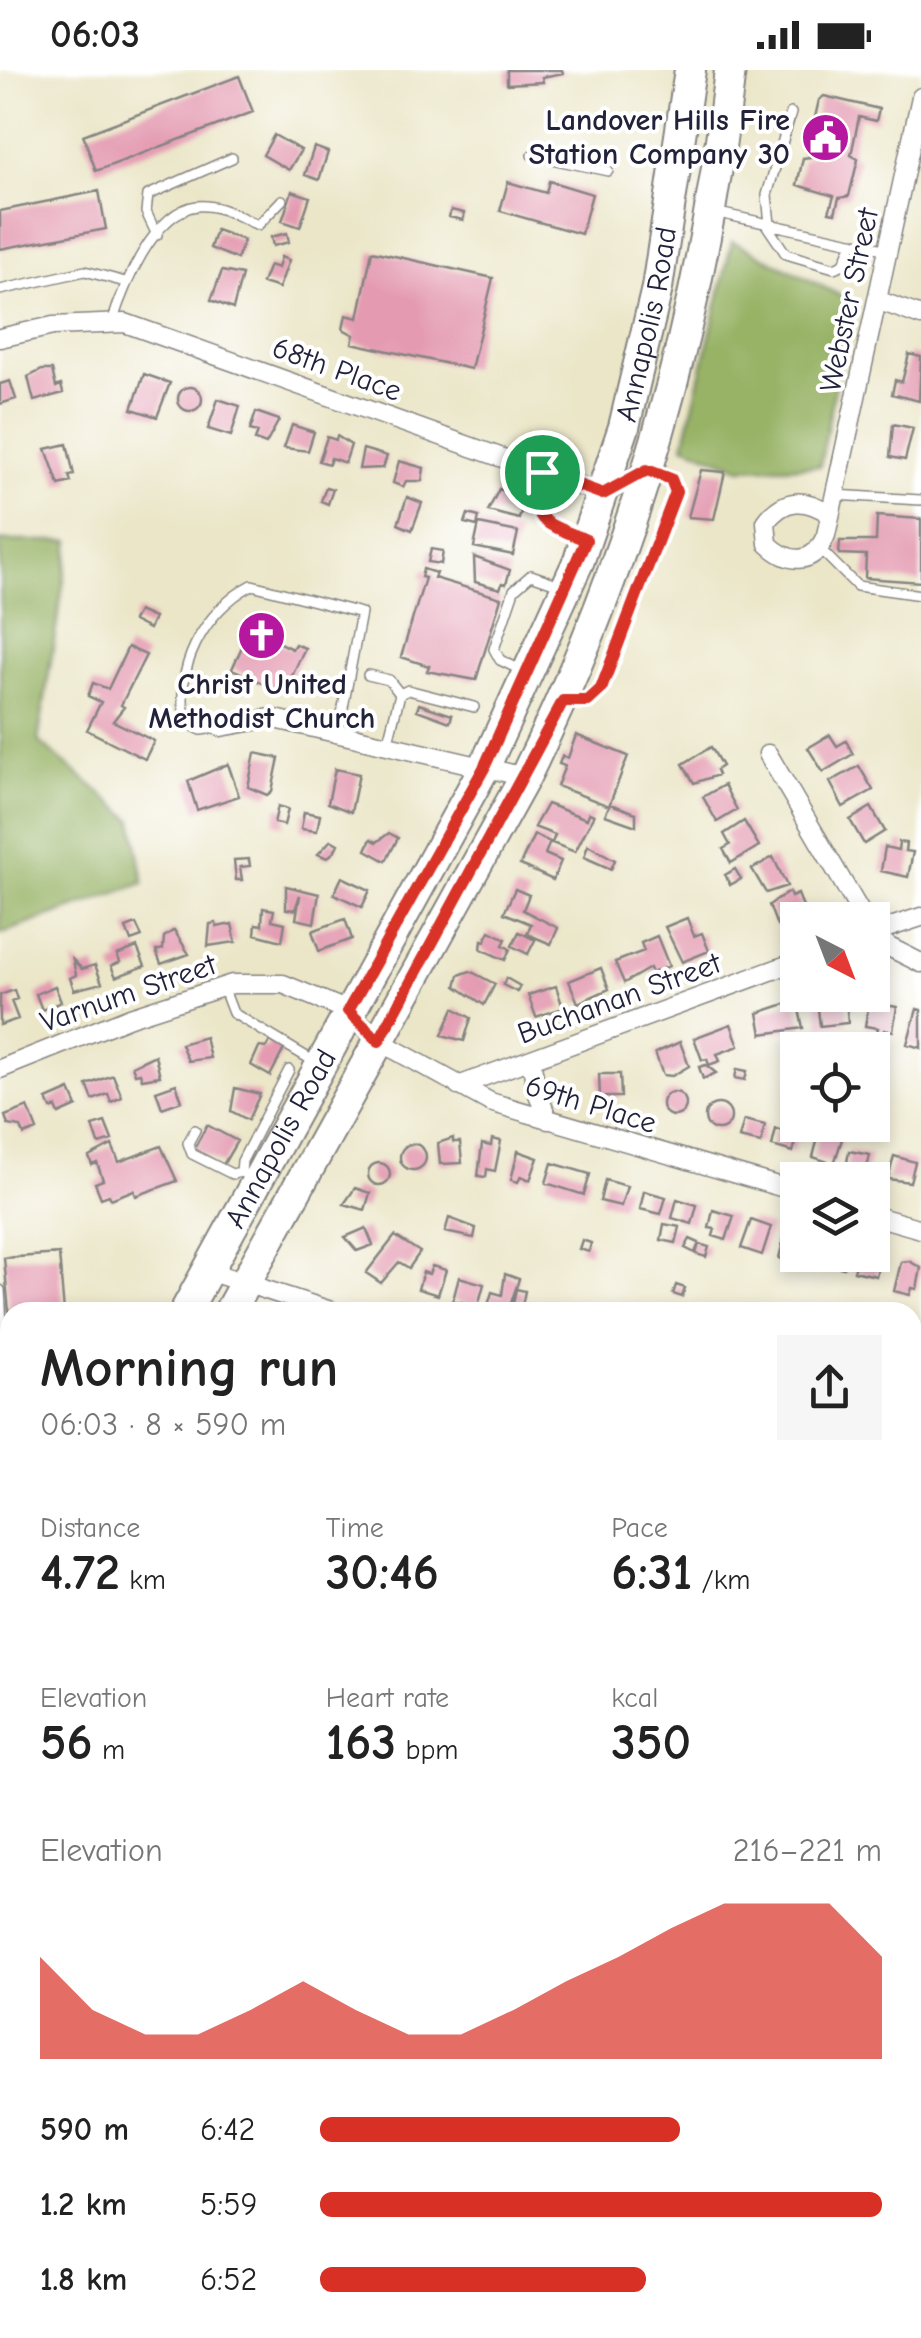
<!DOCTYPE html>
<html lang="en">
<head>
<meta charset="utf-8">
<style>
	body { margin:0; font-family:"Comic Neue",sans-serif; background:#f6f6f6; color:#222; height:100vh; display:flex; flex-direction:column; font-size:38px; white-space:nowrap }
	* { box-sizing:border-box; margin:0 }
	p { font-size:32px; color:#767676 }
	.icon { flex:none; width:55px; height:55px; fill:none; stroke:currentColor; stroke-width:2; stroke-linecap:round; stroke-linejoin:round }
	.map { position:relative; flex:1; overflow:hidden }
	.drawer { position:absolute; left:0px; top:1232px; width:922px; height:1038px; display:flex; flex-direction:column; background:#fff; border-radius:30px 30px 0 0; box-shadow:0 5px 15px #0003 }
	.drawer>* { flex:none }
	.needle { width:65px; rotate:138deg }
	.fabs { position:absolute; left:780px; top:832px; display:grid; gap:20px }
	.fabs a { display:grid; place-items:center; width:110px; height:110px; border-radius:0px; background:#fff; box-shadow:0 5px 15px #0003; font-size:50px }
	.pin { position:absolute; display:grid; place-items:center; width:85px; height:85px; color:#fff; margin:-42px; border:5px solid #fff; border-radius:50%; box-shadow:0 2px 10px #0007 }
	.round { display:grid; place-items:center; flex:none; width:105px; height:105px; border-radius:0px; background:#f6f6f6 }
	.head { display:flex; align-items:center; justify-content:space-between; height:170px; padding:0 40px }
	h1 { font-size:55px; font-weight:700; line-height:75px }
	.metrics { display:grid; grid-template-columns:repeat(3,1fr); gap:15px; height:170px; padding:10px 40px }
	.metrics div { display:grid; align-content:center }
	.metrics b { font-size:50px; font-weight:700 }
	.metrics small { font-size:28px; font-weight:400 }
	.metrics p { font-size:28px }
	.chart { height:280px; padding:20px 40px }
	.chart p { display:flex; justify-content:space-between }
	.chart svg { width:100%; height:180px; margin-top:10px; fill:#d93025; opacity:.7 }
	ul { padding:0 40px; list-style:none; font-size:32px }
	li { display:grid; grid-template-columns:160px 120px 1fr; align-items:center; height:75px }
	li i { height:25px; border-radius:12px; background:#d93025 }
	.status { display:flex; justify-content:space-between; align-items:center; height:70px; padding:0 50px; background:#fff; direction:ltr }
	.status svg { height:28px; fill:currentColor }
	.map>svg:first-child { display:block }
	.forest { fill:#98b366; stroke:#5d6a50; stroke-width:2.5 }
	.building { fill:#e49bb2 }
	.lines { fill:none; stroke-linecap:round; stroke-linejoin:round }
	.lane-casing { stroke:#868482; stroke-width:12 }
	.street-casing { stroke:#868482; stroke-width:21 }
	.secondary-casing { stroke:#868482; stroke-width:29 }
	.primary-casing { stroke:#868482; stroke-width:34 }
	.lane { stroke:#fff; stroke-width:9 }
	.street { stroke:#fff; stroke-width:18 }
	.secondary { stroke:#fff; stroke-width:25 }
	.primary { stroke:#fff; stroke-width:30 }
	.route-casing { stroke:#fff; stroke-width:20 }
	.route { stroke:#d93025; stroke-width:12 }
	.labels { text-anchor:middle; stroke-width:8; stroke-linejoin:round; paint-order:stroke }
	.poi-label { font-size:30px; font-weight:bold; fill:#22223b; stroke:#fff; text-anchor:end }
	.street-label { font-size:30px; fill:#22223b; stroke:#fff }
</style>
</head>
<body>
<div class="status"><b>06:03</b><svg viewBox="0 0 49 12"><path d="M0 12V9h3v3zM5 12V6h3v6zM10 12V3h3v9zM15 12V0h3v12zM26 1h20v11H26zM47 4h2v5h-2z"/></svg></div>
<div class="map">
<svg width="921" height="2268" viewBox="0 0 921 2268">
	<rect width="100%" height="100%" fill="#fff"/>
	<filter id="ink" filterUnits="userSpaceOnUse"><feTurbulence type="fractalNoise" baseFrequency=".01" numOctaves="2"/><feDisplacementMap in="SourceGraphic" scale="20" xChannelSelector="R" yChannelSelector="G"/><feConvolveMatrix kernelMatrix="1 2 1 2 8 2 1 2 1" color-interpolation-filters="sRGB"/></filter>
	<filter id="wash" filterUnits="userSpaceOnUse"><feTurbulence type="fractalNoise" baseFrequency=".0048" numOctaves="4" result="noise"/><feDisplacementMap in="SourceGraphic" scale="40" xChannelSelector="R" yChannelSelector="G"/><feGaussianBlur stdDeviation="2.25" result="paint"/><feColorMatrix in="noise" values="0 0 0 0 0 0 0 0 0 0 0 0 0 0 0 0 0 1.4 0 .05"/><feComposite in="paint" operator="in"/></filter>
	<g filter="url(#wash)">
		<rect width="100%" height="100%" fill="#ebe6c8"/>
		<path class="forest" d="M732 171 851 231 820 396 740 398 684 375Z
			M0 471H70L38 671 133 750 144 813 0 864Z"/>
		<g id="blocks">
			<path class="building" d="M507 0H562L563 3 542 7 543 12 507 14Z
				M239 6 253 42 96 101 83 65Z
				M824 26 879 39 876 51 859 47 851 85 858 89 849 126 839 128 835 143 829 142 834 126 797 115 803 88 811 87 807 82 819 30Z
				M274 65 301 80 289 100 263 85Z
				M314 77 328 82 319 110 305 105Z
				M549 111 592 124 581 164 500 141 508 112 546 123Z
				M99 121 106 159 0 179V141Z
				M292 121 310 127 300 157 282 151Z
				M451 140 464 143 463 150 449 147Z
				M216 160 244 170 237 189 210 178Z
				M287 163 289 172 273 176 271 167Z
				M372 181 493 208 471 299 352 273 354 265 343 259 346 245 358 248Z
				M281 187 289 190 279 218 262 213 269 195 278 198Z
				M222 201 242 205 233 239 211 230Z
				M909 284 921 287 919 331 892 324 895 310 902 312Z
				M42 300H52L56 317 61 315 63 323 34 331 28 307Z
				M144 304 170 313 157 347 132 339Z
				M10 311 16 329 0 334V314Z
				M178 329a12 12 0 1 1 24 0a12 12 0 1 1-24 0Z
				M218 329 240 336 231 366 208 359Z
				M256 342 279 350 266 374 255 370 258 362 250 360Z
				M893 354 913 358 905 390 890 387Z
				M292 355 314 362 308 381 284 378Z
				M337 366 351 375 345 393 331 388 329 394 319 391 327 367 336 370Z
				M67 374 74 405 69 406 71 412 59 415 46 379Z
				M363 379 387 386 383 398 359 399Z
				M399 391 424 398 422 411H406L403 417 393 413Z
				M701 400 725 402 714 449 688 447Z
				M326 417 333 419 328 434 321 431Z
				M499 419 519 425 517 433 523 435 519 449 488 441Z
				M407 427 422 433 412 460 398 454Z
				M468 444 479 447 477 456 465 453Z
				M877 446 921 449V512L865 508 866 485 839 484 840 471H876Z
				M479 454 518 462 513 485 474 477Z
				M431 479 443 481 441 494 428 492Z
				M474 487 510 500 506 514 502 513 500 519 475 512Z
				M423 499 436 503 434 508 501 528 476 610 427 601 429 596 401 587 425 508 421 507Z
				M138 541 154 548 149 559 133 551Z
				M250 559 292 579 295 574 305 578 284 623 232 599Z
				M128 577 146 585 121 635 124 637 113 651 154 671 145 689 87 660 101 632 88 626 93 613 108 619Z
				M419 634 452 645 450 652 417 640Z
				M576 665 628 686 609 736 557 716 565 696 559 694 562 686 568 688Z
				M830 665 837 676 846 671 853 684 823 702 808 678Z
				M711 677 722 696 716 700 718 705 694 713 683 694Z
				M255 683 279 688 272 721 267 725 248 717Z
				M228 694 239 726 197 740 188 711Z
				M859 696 873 720 843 737 830 712Z
				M335 699 359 704 351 742 328 733Z
				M724 715 737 740 717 752 703 727Z
				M547 734 587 749 589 743 594 745 575 782 552 773 555 765 534 757Z
				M610 734 636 743V756L605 745Z
				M278 736 288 739 284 755 274 753Z
				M871 737 885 761 864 774 850 750Z
				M304 742 320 745 317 761 301 759Z
				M744 751 759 776 731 793 723 779 730 775 724 764Z
				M389 763 398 768 386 791 366 780 371 769 377 772Z
				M534 765 550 772 545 784 561 791 553 810 520 795Z
				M331 770 338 774 334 782 327 788 318 784Z
				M899 772 906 773 905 781 913 782 908 807 881 801 885 777 898 780Z
				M588 775 615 790 611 799 584 787Z
				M773 787 787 816 766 823 752 799Z
				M249 789 250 796 240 797 242 810H236L234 790Z
				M735 799 741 809 730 815 725 805Z
				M342 807 370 820 362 837 334 824Z
				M286 816 319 824 314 853 296 849 300 825 295 840 286 839Z
				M515 819 529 825 523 840 558 858 551 874 527 864 531 854 504 843Z
				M789 822 791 827 798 824 806 845 777 856 769 835Z
				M263 838 274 840 272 850 285 853 282 871 255 864 256 854 262 855Z
				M687 848 694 866 702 863 709 881 682 892 665 857Z
				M345 849 352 869 319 881 312 861Z
				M216 853 217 857 232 854 236 872 208 876 210 854Z
				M136 854 142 867 131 871 126 858Z
				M174 860 189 884 161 894 156 881 163 879 164 867Z
				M490 861 506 869 503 875 510 879 505 890 481 879 482 870 485 871Z
				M519 862 535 870 528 884 512 876Z
				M657 866 669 896 652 903 650 898 624 913 615 892 644 881 641 873Z
				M137 877 145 896 116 907 111 896 120 892 117 885Z
				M73 890 82 899 95 895 102 913 74 920 70 908 76 905Z
				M601 898 609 919 578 933 569 911Z
				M470 901 495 914 484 935 456 916 459 905Z
				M506 908 520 916 517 922 503 915Z
				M55 916 61 932 42 940 36 924Z
				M556 916 563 938 536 947 528 925Z
				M14 920 17 929 11 931 18 949 0 955V925Z
				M846 929 848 953 820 956 817 931Z
				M797 930 803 958 762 964 758 943Z
				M869 932 897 937 893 961 884 960 882 967 876 966 878 958 865 956Z
				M454 938 471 948 464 971 442 965Z
				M917 939 921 940V978L907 974Z
				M731 954 739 976 717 984 720 991 709 995 707 989 702 990 694 968Z
				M205 967 210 988 188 991 181 974Z
				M270 971 284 979 270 1006 251 995 259 977 266 978Z
				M680 972 689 996 672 1006 663 1005 655 983Z
				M155 985 160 1006 142 1009 140 1003 135 1004 132 996Z
				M706 995 716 1003 703 1009 699 997Z
				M737 999 747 1001 745 1010 735 1008Z
				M599 1004H620L621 1027H600Z
				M113 1005 122 1027 111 1032 108 1024 93 1030 87 1015Z
				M176 1014 182 1031 162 1038 156 1021Z
				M235 1018 260 1024 248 1050 231 1041Z
				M70 1020 77 1036 59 1044 56 1037 51 1039 47 1030Z
				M662 1034a12 12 0 1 1 24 0a12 12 0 1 1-24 0Z
				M705 1047a13 13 0 1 1 26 0a13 13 0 1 1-26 0Z
				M28 1037 37 1060 24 1065 21 1057 8 1055 5 1046Z
				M744 1050 765 1055 761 1073 739 1068Z
				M105 1052 112 1070 99 1074 93 1056Z
				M207 1055 237 1071 223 1095 194 1079Z
				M827 1055 844 1063 834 1094 813 1087 821 1056Z
				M776 1059 797 1065 793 1082 772 1076Z
				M453 1068V1072H460L462 1093 440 1094 438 1073Z
				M492 1069 501 1071 495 1101 487 1099 486 1107 478 1106 482 1074 491 1076Z
				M400 1087a13 13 0 1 1 26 0a13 13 0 1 1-26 0Z
				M112 1075 119 1092 161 1076 177 1111 136 1126 134 1120 111 1129 109 1125 101 1128 95 1113 103 1110 97 1093 92 1095 89 1087Z
				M518 1081 538 1088 530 1110 521 1106 518 1112 511 1110Z
				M849 1081 870 1085 866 1102 846 1098Z
				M894 1086 915 1092 910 1112 888 1109Z
				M552 1093 590 1104 584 1125 546 1113Z
				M368 1104a11 11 0 1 1 22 0a11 11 0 1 1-22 0Z
				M605 1110 627 1116 621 1136 600 1131Z
				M355 1118 370 1123 365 1140 344 1134Z
				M644 1121 666 1127 661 1144 640 1139Z
				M677 1129 697 1135 692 1154 672 1148Z
				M713 1140 734 1146 726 1170 713 1166 715 1159 709 1158Z
				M449 1148 476 1158 474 1168 445 1162Z
				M751 1150 771 1157 762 1185 741 1178Z
				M796 1152 798 1186 790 1184 788 1191 779 1188 786 1160 793 1162Z
				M664 1154 680 1157 676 1173 661 1170Z
				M366 1158 373 1175 357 1181 345 1167Z
				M395 1166 420 1182 409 1198 399 1192 381 1213 366 1203Z
				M690 1169 699 1173 695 1183 685 1178Z
				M582 1170 591 1173 589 1182 579 1179Z
				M699 1174 709 1177 706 1187 696 1184Z
				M59 1184 64 1242H9L4 1188Z
				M872 1184 881 1186 876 1206 854 1201 859 1185Z
				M825 1185H847L843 1198 823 1192Z
				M909 1191 921 1198 917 1219 912 1218 910 1225 894 1221 901 1192Z
				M432 1196 446 1200 438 1225 418 1219 423 1202 429 1204Z
				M505 1204 519 1209 508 1242H486L492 1222 502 1225Z
				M459 1207 484 1214 478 1236 453 1230Z
				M676 1215 685 1218 682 1227 673 1224Z
				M516 1219 525 1221 522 1236 513 1234Z
				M533 1234 558 1241V1242H531Z
				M2 1370 10 1374V1410L0 1429Z
				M919 1534 921 1538V1571L912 1558V1541Z
				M920 1686 921 1705 912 1709V1690Z
				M0 1808 10 1814V1839L0 1834Z
				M918 1853 921 1855V1885L912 1878V1860Z
				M10 2038V2064L5 2053 0 2056 1 2042Z
				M912 2049 921 2053V2074L916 2080Z
				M20 2260 30 2268H10Z
				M57 2260H80L81 2268H57Z
				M103 2260H126V2268H103Z
				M146 2260H170L168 2268H145Z
				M298 2260H321L323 2263 301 2268Z
				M494 2260 496 2268H470L468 2262Z
				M614 2260 615 2268H584V2266Z"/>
		</g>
	</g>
	<g filter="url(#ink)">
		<use href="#blocks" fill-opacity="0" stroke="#868482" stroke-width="2.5"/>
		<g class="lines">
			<defs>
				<path id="lane" d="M532 85 608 101
					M714 142 888 180
					M765 153 786 184 834 198 844 194 853 172
					M770 154 767 125 791 43
					M157 165 146 142 148 125 232 88
					M0 220 85 201 125 212
					M112 253C123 217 154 141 197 136 219 134 239 147 258 155L282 130
					M542 403C531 450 536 449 579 467
					M834 425 921 430
					M820 479 857 516 921 525
					M523 601 500 590 494 579 514 520 531 505 560 515
					M368 605 389 610 400 624
					M565 631H588L601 619 676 422 671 409 649 401
					M221 657 201 660 187 653C171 602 204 540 252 515L361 543 338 664
					M387 675 400 624 408 620 474 637
					M223 917 233 943 315 992
					M195 1060 188 1073 192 1084 232 1104 241 1102
					M251 1108 241 1102 242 1091 289 1000
					M0 1220 4 1290 0 1313
					M0 1339 10 1345
					M0 1363 10 1369
					M0 1452 10 1457
					M0 1735 10 1717"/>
				<path id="street" d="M877 230 921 246
					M0 268 53 256 125 253 603 424 647 400
					M830 444C806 428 784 427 766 452L768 474C790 495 814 495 826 465L921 27
					M221 657 271 648 525 707
					M768 684 865 850
					M872 862 889 877 921 893
					M872 863 921 847
					M531 989 536 1019 548 1050
					M0 999 130 947 232 914H283L348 941 379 971 490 1032 798 1122
					M458 1016 798 891
					M872 1145 921 1159
					M208 1201 334 1242
					M912 1409 921 1411
					M0 1532 10 1537
					M912 1750 921 1745
					M912 1792 921 1802
					M0 1994 10 1989
					M912 2114 921 2112
					M912 2148 921 2155
					M0 2217H10
					M244 2260 249 2268
					M536 2260 538 2268"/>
				<path id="secondary" d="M912 1436 921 1429
					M912 1498 921 1493"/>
				<g id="primary">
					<path id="s1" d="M185 1242 484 698 579 490 624 357 657 218 690 0"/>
					<path d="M229 1242 525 707C635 485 703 245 730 0"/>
					<path d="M0 1586 10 1567"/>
					<path d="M0 1666 10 1646"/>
				</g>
			</defs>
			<use href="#lane" class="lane-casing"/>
			<use href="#street" class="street-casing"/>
			<use href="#secondary" class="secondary-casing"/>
			<use href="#primary" class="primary-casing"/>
			<use href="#lane" class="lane"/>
			<use href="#street" class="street"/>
			<use href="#secondary" class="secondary"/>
			<use href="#primary" class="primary"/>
		</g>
	</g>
	<g class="lines" filter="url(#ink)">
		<defs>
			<path id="route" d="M647 400 671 409 676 422 601 619 588 631H563L379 971 348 941 484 698 586 470C541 451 530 454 542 402L603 424Z"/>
		</defs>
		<use href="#route" class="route-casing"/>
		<use href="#route" class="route"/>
	</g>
	<defs>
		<symbol id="civic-disc" viewBox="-11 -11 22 22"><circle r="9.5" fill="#b5179e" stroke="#fff"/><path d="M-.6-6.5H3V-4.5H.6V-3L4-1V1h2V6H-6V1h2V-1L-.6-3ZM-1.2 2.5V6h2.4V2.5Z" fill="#fff"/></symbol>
		<symbol id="church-disc" viewBox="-11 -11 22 22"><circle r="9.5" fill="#b5179e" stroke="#fff"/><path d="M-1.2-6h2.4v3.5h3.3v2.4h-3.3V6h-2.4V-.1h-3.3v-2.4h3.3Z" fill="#fff"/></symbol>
	</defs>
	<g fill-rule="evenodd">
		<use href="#civic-disc" x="798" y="40" width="55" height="55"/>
		<use href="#church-disc" x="234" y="538" width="55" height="55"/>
	</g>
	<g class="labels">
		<g class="poi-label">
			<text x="790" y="60">Landover Hills Fire<tspan x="790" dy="34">Station Company 30</tspan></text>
			<text x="262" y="624" text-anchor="middle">Christ United<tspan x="262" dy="34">Methodist Church</tspan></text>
		</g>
		<g class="street-label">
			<text transform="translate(849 230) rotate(-78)" y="10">Webster Street</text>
			<text dy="10" stroke="none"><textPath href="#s1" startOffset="1095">Annapolis Road</textPath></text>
			<text transform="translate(337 299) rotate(20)" y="10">68th Place</text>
			<text transform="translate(128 923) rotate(-19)" y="10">Varnum Street</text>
			<text transform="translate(619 928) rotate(-20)" y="10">Buchanan Street</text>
			<text transform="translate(591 1034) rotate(17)" y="10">69th Place</text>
			<text dy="10" stroke="none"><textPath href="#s1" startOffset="198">Annapolis Road</textPath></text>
		</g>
	</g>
</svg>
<div class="fabs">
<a><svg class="needle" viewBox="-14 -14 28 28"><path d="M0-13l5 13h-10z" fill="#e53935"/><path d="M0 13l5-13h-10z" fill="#767676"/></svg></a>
<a><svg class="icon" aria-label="locate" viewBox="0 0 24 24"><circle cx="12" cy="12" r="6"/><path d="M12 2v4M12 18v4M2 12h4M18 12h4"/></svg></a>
<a><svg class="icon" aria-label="layers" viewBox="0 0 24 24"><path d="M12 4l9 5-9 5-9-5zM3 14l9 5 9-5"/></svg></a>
</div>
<div class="pin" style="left:542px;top:402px;background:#1e9e55"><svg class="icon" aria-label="arrive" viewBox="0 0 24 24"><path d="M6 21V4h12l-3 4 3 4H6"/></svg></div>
<section class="drawer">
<div class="head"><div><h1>Morning run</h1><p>06:03 · 8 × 590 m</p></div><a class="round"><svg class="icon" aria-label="share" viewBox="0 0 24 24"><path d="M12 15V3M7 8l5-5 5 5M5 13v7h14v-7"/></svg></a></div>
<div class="metrics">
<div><p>Distance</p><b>4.72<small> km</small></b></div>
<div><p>Time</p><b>30:46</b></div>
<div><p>Pace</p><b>6:31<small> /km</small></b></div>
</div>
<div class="metrics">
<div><p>Elevation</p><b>56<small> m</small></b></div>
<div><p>Heart rate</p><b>163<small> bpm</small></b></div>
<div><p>kcal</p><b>350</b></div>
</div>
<div class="chart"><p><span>Elevation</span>216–221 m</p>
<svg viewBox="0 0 160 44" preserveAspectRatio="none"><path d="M0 44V19L10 32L20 38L30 38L40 32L50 25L60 32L70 38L80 38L90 32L100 25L110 19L120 12L130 6L140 6L150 6L160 19V44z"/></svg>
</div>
<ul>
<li><b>590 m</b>6:42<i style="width:64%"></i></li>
<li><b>1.2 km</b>5:59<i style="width:100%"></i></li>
<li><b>1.8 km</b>6:52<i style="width:58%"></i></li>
</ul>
</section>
</div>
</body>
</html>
